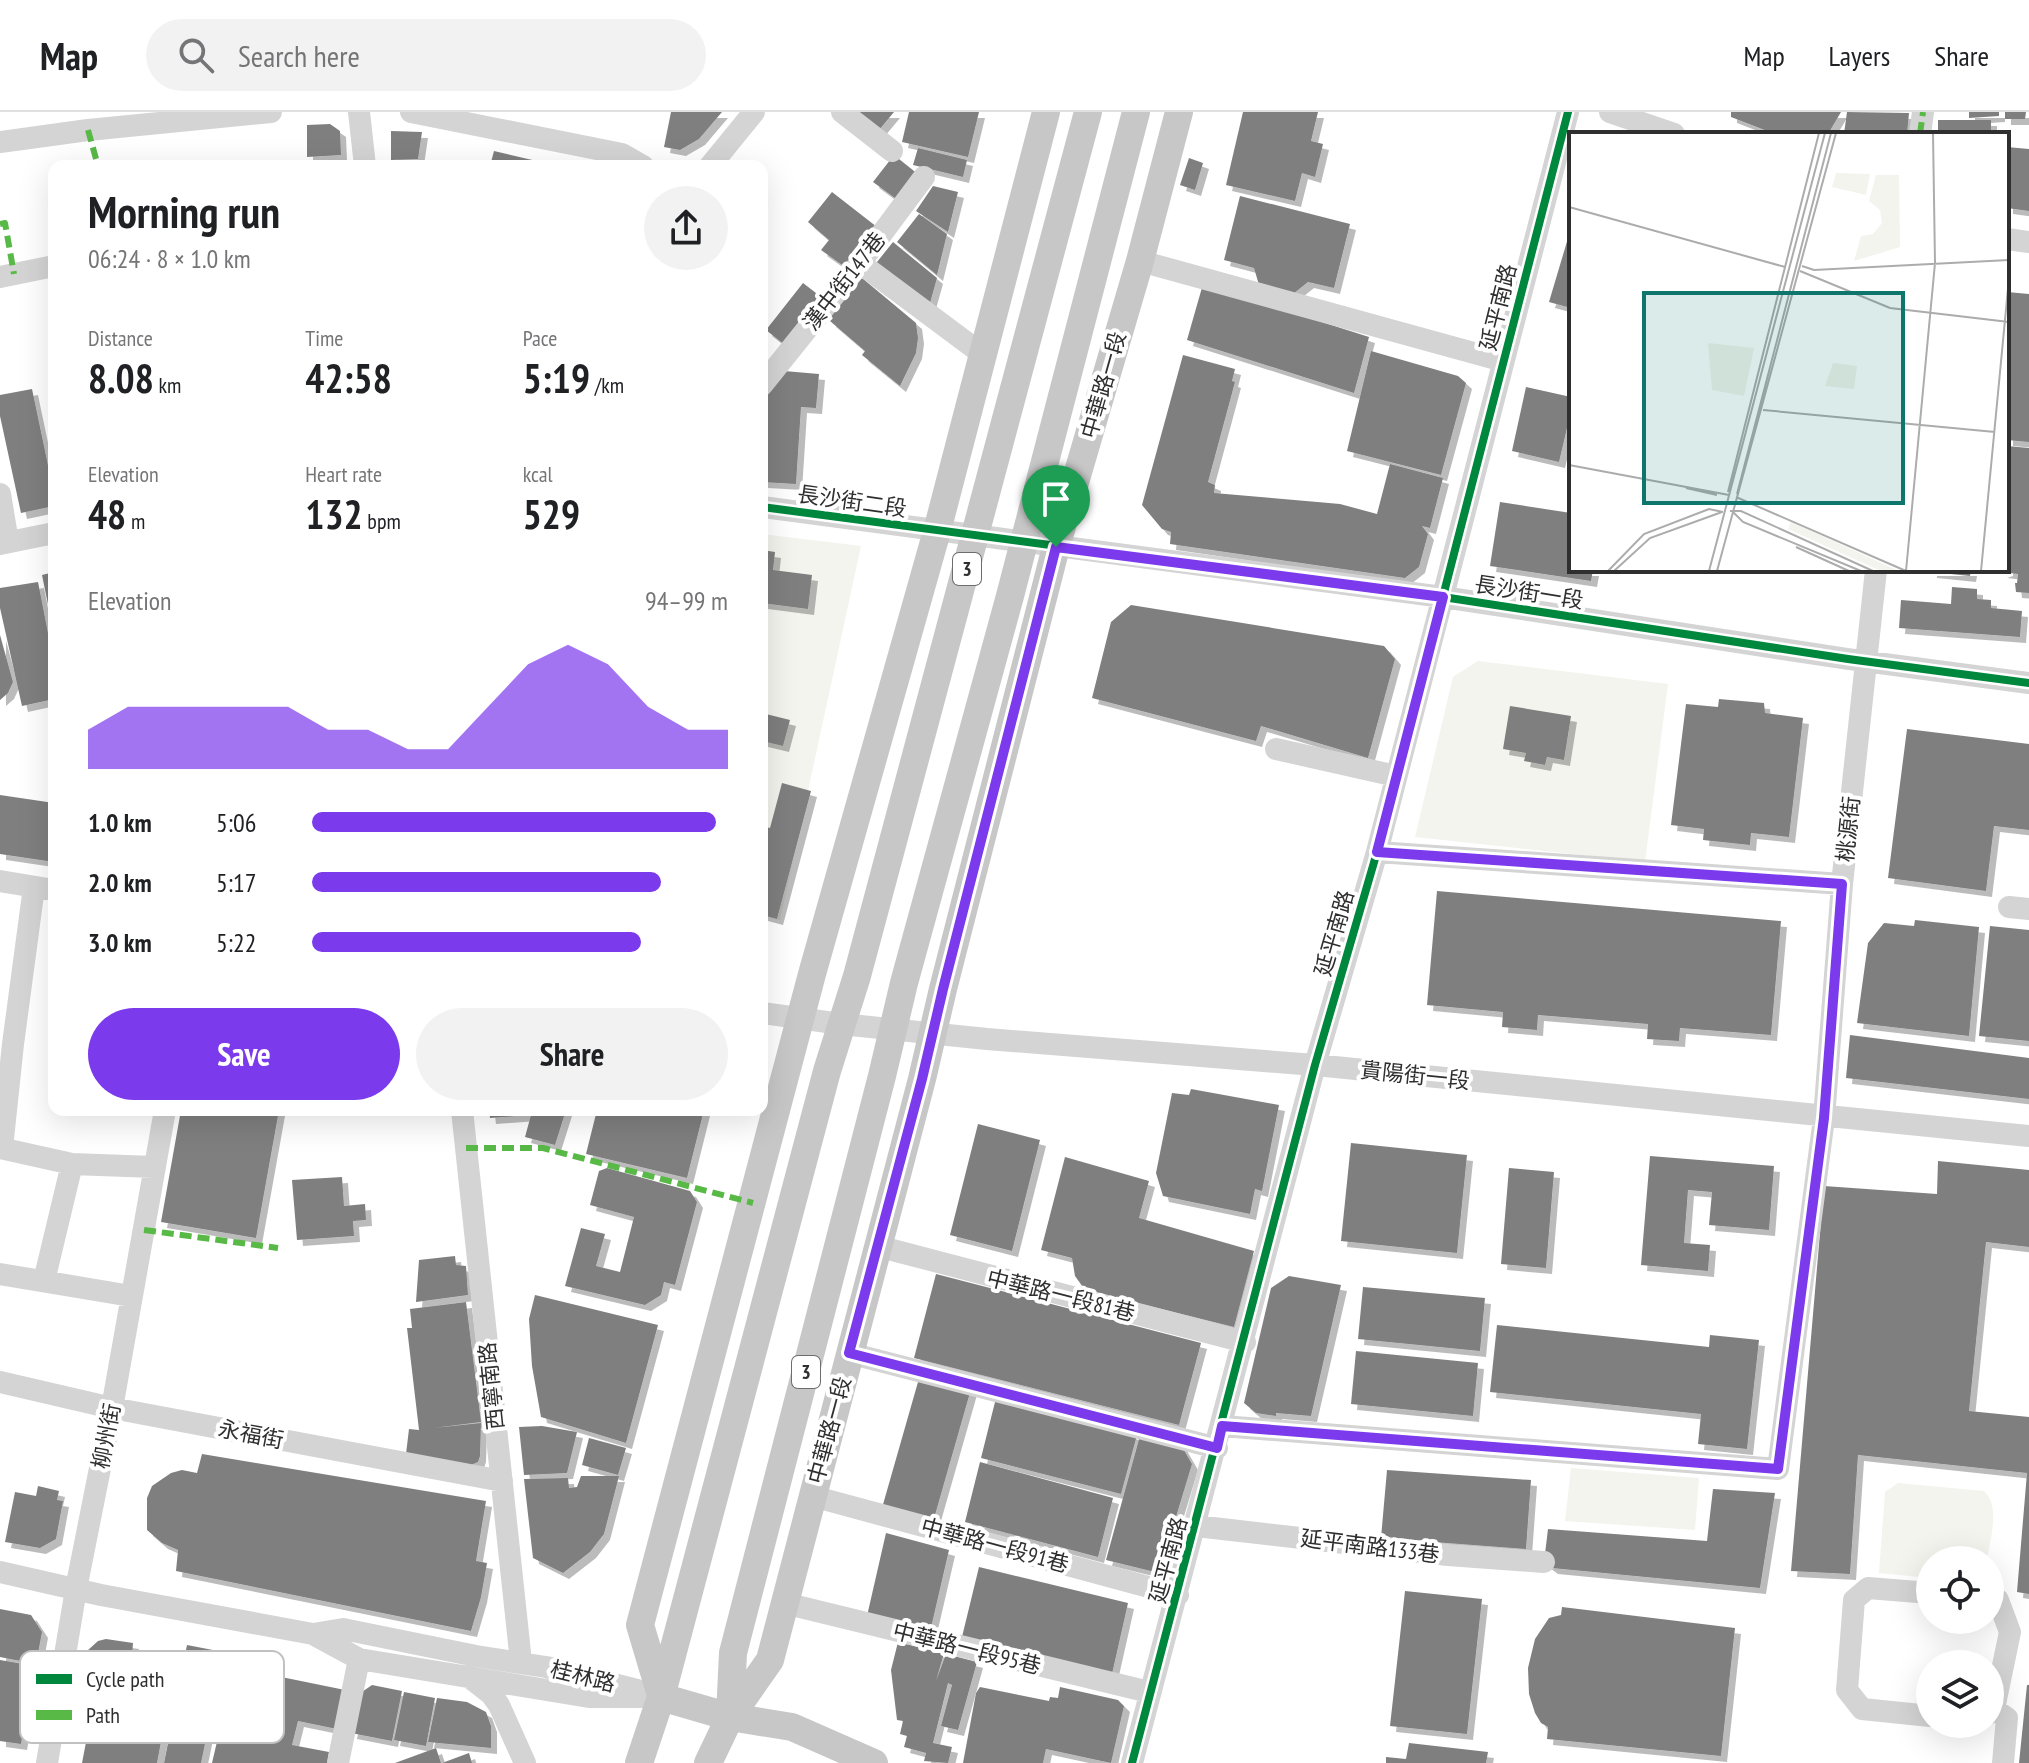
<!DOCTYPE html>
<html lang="en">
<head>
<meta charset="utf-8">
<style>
	body { margin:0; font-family:"PT Sans Narrow","Noto Sans TC",sans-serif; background:#f2f2f2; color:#202124; height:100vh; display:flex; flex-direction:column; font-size:30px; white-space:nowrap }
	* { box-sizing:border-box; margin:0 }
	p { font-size:26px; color:#757577 }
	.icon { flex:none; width:44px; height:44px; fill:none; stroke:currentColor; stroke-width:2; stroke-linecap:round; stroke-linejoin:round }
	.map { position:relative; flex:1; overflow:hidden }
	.drawer { position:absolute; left:48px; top:48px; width:720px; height:956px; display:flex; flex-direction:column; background:#fff; border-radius:16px; box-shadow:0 8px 32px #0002 }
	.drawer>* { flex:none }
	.controls { position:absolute; left:1916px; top:1434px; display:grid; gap:16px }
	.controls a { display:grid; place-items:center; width:88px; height:88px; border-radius:50%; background:#fff; box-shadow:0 8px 32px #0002; font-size:40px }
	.pin { position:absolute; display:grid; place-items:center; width:68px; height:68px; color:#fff; margin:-82px -34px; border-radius:50% 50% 50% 0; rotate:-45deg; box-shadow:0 0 8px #0007 }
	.pin .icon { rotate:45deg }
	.round { display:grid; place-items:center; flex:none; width:84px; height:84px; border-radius:42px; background:#f2f2f2 }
	.summary { display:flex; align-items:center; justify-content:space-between; height:136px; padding:0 40px }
	h1 { font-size:44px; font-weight:700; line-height:60px }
	.stats { display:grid; grid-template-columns:repeat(3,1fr); gap:12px; height:136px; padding:8px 40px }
	.stats div { display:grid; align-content:center }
	.stats b { font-size:40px; font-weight:700 }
	.stats small { font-size:22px; font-weight:400 }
	.stats p { font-size:22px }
	.chart { height:224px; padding:16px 40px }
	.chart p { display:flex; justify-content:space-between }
	.chart svg { width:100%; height:144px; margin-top:8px; fill:#7c3aed; opacity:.7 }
	.button { display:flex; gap:16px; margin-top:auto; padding:16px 40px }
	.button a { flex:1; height:92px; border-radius:48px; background:#7c3aed; color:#fff; font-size:32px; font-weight:700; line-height:92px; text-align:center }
	.button a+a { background:#f2f2f2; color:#202124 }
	ul { padding:0 40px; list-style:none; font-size:26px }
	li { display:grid; grid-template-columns:128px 96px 1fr; align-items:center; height:60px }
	li i { height:20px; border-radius:10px; background:#7c3aed }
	header { display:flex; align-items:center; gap:48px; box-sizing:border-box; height:112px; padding:0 40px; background:#fff; border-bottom:2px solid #e0e0e0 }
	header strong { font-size:38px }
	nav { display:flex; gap:44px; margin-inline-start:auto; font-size:28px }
	.search { width:560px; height:72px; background:#f2f2f2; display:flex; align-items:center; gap:20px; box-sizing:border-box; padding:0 28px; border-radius:44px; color:#757577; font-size:30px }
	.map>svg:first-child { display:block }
	.green { fill:#f3f4ed }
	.building { fill:#7f7f7f; filter:url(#shadow) }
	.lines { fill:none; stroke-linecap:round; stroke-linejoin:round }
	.minor { stroke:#d4d4d4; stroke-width:22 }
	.major { stroke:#c7c7c7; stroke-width:28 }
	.quiet { stroke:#58b947; stroke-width:6; stroke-dasharray:12 6; stroke-linecap:butt }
	.cycleway-casing { stroke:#fff; stroke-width:13 }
	.cycleway { stroke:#00873e; stroke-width:8 }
	.route-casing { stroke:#fff; stroke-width:16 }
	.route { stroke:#7c3aed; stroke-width:10 }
	.labels { text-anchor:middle; stroke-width:8; stroke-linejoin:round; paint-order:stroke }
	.shield { fill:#fff; stroke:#6d6d6d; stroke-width:2 }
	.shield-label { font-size:20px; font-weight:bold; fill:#2f2f2f }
	.street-label { font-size:22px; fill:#2f2f2f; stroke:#fff }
	.inset-road { fill:none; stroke:#acacac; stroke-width:2 }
	.view { fill:#0f766e; fill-opacity:0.15; stroke:#0f766e; stroke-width:4 }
	.inset-edge { fill:none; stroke:#2f2f2f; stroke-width:4 }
	.key { fill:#fff; stroke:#c1c1c1; stroke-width:2 }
	.key-label { font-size:22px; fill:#2f2f2f }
</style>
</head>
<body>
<header>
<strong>Map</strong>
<div class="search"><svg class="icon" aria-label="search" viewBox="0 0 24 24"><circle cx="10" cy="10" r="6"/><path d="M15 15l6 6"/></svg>Search here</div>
<nav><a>Map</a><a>Layers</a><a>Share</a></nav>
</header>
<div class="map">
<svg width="2029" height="1651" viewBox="0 0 2029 1651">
	<defs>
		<filter id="shadow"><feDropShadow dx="6" dy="6" stdDeviation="0" flood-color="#0004"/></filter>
	</defs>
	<rect width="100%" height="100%" fill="#fff"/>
	<path class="green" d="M762 422 861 434 780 808 762 804Z
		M1478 549 1668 572 1645 750 1415 725 1453 565Z
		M1571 1356 1699 1366 1695 1418 1565 1409Z
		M1898 1371 1984 1379C2001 1394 1990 1428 1987 1448H1930V1466L1879 1461 1885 1380Z"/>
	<path class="building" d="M671 0H722L699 27 680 38 664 35Z
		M857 0H894L879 18Z
		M909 0H979L968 45 902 30Z
		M1243 0H1318L1311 29 1323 32 1315 65 1302 61 1295 89 1226 73Z
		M1731 0H1841L1828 22H1775L1731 5Z
		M1847 0 1909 1 1907 22H1844Z
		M1969 0H1999V4L1969 6Z
		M2005 0H2026L2025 7H2005Z
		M1938 8H1991V22H1938Z
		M330 12 340 19 341 43 307 45V13Z
		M391 19 422 20 418 47 391 48Z
		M2007 35 2029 37V99L2007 96Z
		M918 36 967 48 963 65 913 53Z
		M494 39 541 50 540 54H490Z
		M894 43 919 63 899 89 873 70Z
		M1189 46 1203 51 1195 78 1180 73Z
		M933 74 958 80 948 120 916 99Z
		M832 80 877 115 845 155 821 138 829 128 808 110Z
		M1240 84 1350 112 1334 176 1308 170 1293 182 1259 173 1254 156 1224 148Z
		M919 102 947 122 937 163 897 130Z
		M1571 116V196L1549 190Z
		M893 130 937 166 928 198 873 155Z
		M862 166 916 211 918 226 916 241 900 274 862 243 865 239 830 209 833 206 830 203Z
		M803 171 816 181V193L785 233 766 218Z
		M1203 172 1369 225 1354 281 1187 228Z
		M2007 180 2029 182V330L2007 328Z
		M1371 239 1458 264 1466 271 1441 363 1347 339Z
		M1183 243 1235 257 1232 269 1235 270 1208 370 1215 373 1214 381 1340 392 1377 402 1390 352 1443 366 1430 416 1422 414 1428 422 1419 455 1405 466 1170 432 1171 420 1162 417 1142 393Z
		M784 259 819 262 816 296 801 295 796 372 762 370V291Z
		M1526 275 1571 285V299L1559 350 1512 339Z
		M32 277 54 382V394L21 401 0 304V283Z
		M2007 334 2029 336V481L2016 480 2015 471H2017L2018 462 2001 460 2007 458Z
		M1500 390 1571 401V458H1593L1591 469 1490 454Z
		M762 438 775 440 773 458 812 463 808 497 762 491Z
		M1931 458H1971L1970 464 1931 460Z
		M54 460V517H53L42 463Z
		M38 470 54 552V587L22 594 0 496V476Z
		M1952 475 1977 477V487L1991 488V496L2022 499 2020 525 1899 516 1901 488 1951 492Z
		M1131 493 1384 534 1395 547 1368 646 1261 614 1256 629 1092 586 1111 510Z
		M0 523 13 570 8 581 0 588Z
		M1719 587 1764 591 1765 601 1803 606 1789 725 1751 721 1750 733 1703 728 1704 717 1671 713 1686 592 1718 595Z
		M1510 594 1571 604 1564 648 1547 645 1545 653 1524 649 1526 641 1503 637Z
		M762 601 790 608 783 634 762 629Z
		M1907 617 2029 632V718L1994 714 1986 779 1888 766Z
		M782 671 811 679 777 807 762 803V714L770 716Z
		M0 683 54 691V750L0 742Z
		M1437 779 1781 809 1771 923 1680 916 1679 929 1647 927 1648 912 1538 903 1537 918 1502 915 1503 900 1427 893Z
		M1915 808 1979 815 1969 924 1857 911 1868 831 1884 811 1914 814Z
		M1990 814 2029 818V929L1979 924Z
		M1850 923 2029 946V987L1846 966Z
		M1191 977 1279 993 1262 1079 1255 1077 1250 1102 1163 1084 1156 1061 1172 981 1189 983Z
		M181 998H279L256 1126 161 1110Z
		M489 998H566L555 1033 525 1025 531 1003 490 1006Z
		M597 998H704L687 1066 586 1042Z
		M978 1012 1040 1028 1012 1139 950 1123Z
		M1351 1031 1467 1043 1457 1141 1341 1129Z
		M1650 1044 1774 1054 1769 1118 1709 1113 1712 1080 1688 1078 1684 1131 1710 1133 1708 1159 1641 1153Z
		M1065 1045 1149 1069 1139 1106 1254 1139 1234 1215 1085 1178 1075 1164 1072 1146 1041 1138Z
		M1938 1049 2029 1058V1135L1986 1130 1969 1299 2029 1305V1482L2017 1480 2027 1361 1858 1343 1850 1462 1791 1459 1824 1074 1937 1082Z
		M607 1056 690 1079 697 1090 675 1173 664 1170 661 1183 645 1193 565 1174 581 1116 605 1122 596 1154 620 1160 634 1105 590 1093 599 1059Z
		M1509 1056 1554 1060 1546 1156 1501 1152Z
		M342 1065 344 1094 365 1092 366 1108 353 1109 354 1124 297 1128 292 1068Z
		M455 1144 456 1153 466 1154 468 1183 416 1190 419 1148Z
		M936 1162 1201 1231 1179 1313 914 1246Z
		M1289 1164 1341 1173 1311 1304 1276 1301V1304L1256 1301 1244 1291 1271 1176Z
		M1363 1175 1485 1186 1480 1239 1358 1227Z
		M535 1183 658 1213 626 1331 541 1305 532 1254 529 1207Z
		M466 1190 481 1310 433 1316 481 1311 480 1344 478 1350 471 1353 406 1342 409 1317 419 1318 407 1216H412L410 1197Z
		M1497 1213 1709 1235 1710 1223 1759 1228 1747 1337 1698 1332 1701 1302 1490 1280Z
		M1356 1239 1478 1251 1473 1304 1351 1292Z
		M920 1263 971 1277 933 1410 882 1396Z
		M996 1286 1137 1323 1121 1382 981 1346Z
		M542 1314 577 1320 567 1361 524 1363 519 1315Z
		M1141 1320 1181 1333 1192 1352 1159 1461 1106 1448Z
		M589 1326 626 1336 618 1363 582 1353Z
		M202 1342 486 1389 476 1449 487 1451 481 1485 471 1519 176 1459 178 1438 162 1431 147 1418V1386L152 1374 171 1361 182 1358 197 1361Z
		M980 1350 1113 1386 1098 1445 965 1410Z
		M1387 1358 1531 1368 1526 1437 1381 1426Z
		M581 1364H619L604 1422 590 1440 563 1461 533 1446 524 1367 568 1366 569 1376 577 1375Z
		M38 1374 59 1379 57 1388 63 1389 56 1427 40 1436 5 1430 15 1380 36 1384Z
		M1713 1377 1775 1381 1760 1476 1552 1456 1544 1450 1548 1417 1707 1429Z
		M886 1421 949 1438 930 1520 867 1504Z
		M979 1455 1128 1491 1112 1562 961 1529Z
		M1405 1479 1482 1487 1467 1622 1390 1614Z
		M1562 1495 1735 1516 1721 1644 1547 1627 1548 1615 1541 1611 1535 1601 1529 1582 1528 1556 1535 1527 1549 1506 1561 1503Z
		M0 1497 31 1503 42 1520 36 1552 0 1545Z
		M106 1527 133 1531 131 1557 115 1573 83 1567 87 1539 98 1529Z
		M898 1530 944 1541 936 1569 946 1542 977 1550 958 1618 941 1614 952 1573 948 1571 933 1631 952 1635 948 1651 924 1649 926 1641 904 1635 907 1624 900 1622 903 1609 897 1608 891 1558Z
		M187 1533 218 1539 205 1597 212 1598 201 1651H164L176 1591 192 1593 175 1590Z
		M0 1548 35 1554 21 1632 0 1629Z
		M217 1552 345 1578 337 1617 298 1609 292 1633 329 1640 327 1651H212L220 1617 252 1624 256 1604 208 1594Z
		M97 1573 169 1587 157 1651H82Z
		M372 1573 402 1579 392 1629 351 1621 359 1582Z
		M2027 1573H2029V1651H2019Z
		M980 1575 1049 1589 1050 1585 1058 1586 1060 1575 1118 1588 1124 1594 1111 1651 1046 1637 1043 1651H963L976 1581Z
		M404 1580 435 1586 426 1634 394 1628Z
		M437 1586 467 1590 486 1600 491 1614V1636L428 1630Z
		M1409 1631 1488 1640 1486 1651H1386V1645L1406 1647Z
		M436 1636 441 1651H395Z
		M469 1641 472 1651H442Z"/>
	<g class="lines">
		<path class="minor" d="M359 0 365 54
			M411 0 622 42 643 54
			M842 0 892 39
			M1610 0 1674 22
			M1920 22 1923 0
			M0 30 88 18 271 0
			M710 54 754 0
			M2007 127 2029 130
			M1140 149 1503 249
			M860 151 982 242
			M0 165 54 154
			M762 273 860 151 924 65
			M0 382 8 430
			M762 395 1443 485 1848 547 2029 571
			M0 432 54 421
			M1276 637 1396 664
			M1377 740 1842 772
			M0 769 54 778
			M2009 795 2029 797
			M762 901 841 912 987 927 1315 953 2029 1024
			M462 998 521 1550
			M0 1036 72 1052 154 1055
			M2 1036 13 932 34 775
			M877 1134 1245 1230
			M0 1162 131 1184
			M44 1169 72 1052
			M849 1241 1217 1336
			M0 1270 112 1296 502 1369
			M1222 1314 1778 1357 1824 1006 1842 772 1876 458
			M812 1384 1178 1483
			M1196 1414 1448 1443 1544 1450
			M0 1460 101 1483 313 1522 359 1547 589 1585H661
			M1930 1481 1868 1476 1854 1488 1847 1578 1862 1597 1930 1604
			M1990 1487 1998 1488 2010 1520 1994 1597 1990 1601
			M784 1491 1149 1580
			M313 1522 343 1517 476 1544 546 1555 637 1578
			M468 1564 491 1582 499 1593 525 1651
			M1994 1597 2007 1606 2003 1651
			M47 1651 76 1477 112 1296 165 998
			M338 1651 359 1547
			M1132 1651 1315 953 1377 740 1568 0"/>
		<path class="major" d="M660 1580 640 1513 812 862 937 419 1046 0
			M661 1585 730 1605 792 1615 874 1651
			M730 1604 733 1541 882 964 904 871 1010 484 1136 0
			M639 1651 661 1585 827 959 857 864 1088 0
			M708 1651 730 1605 770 1548 922 967 943 877 1056 435 1140 149 1179 0"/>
		<path class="quiet" d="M88 18 98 54
			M1920 22 1923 0
			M0 112 5 111 14 162
			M466 1036H543L753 1091
			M144 1118 278 1136"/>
		<defs>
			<path id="cycleway" d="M762 395 1443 485 1848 547 2029 571
				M1132 1651 1315 953 1377 740 1568 0"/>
		</defs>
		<use href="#cycleway" class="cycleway-casing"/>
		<use href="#cycleway" class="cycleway"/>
	</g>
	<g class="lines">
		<defs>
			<path id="route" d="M1056 435 1443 485 1377 740 1842 772 1824 1006 1778 1357 1222 1314 1217 1336 849 1241 922 967 943 877Z"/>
		</defs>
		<use href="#route" class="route-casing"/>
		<use href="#route" class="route"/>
	</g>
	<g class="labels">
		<g class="shield">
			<rect x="953" y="441" width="28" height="32" rx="6"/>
			<rect x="792" y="1244" width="28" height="32" rx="6"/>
		</g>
		<g class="shield-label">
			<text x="967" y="464">3</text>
			<text x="806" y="1267">3</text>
		</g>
		<g class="street-label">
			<text transform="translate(844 169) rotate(-52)" y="8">漢中街147巷</text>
			<text transform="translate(1498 195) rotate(-76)" y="8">延平南路</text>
			<text transform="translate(1103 273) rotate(-74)" y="8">中華路一段</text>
			<text transform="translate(852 389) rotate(8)" y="8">長沙街二段</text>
			<text transform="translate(1529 480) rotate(9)" y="8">長沙街一段</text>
			<text transform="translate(1848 717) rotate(-84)" y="8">桃源街</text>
			<text transform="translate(1334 821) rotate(-74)" y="8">延平南路</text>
			<text transform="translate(1415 963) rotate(6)" y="8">貴陽街一段</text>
			<text transform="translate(1061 1183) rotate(14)" y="8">中華路一段81巷</text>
			<text transform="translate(491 1274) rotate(-96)" y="8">西寧南路</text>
			<text transform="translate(829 1318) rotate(-75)" y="8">中華路一段</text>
			<text transform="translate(251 1322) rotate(11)" y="8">永福街</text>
			<text transform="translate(106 1324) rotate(-79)" y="8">柳州街</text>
			<text transform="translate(995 1433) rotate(15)" y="8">中華路一段91巷</text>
			<text transform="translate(1370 1434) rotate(7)" y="8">延平南路133巷</text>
			<text transform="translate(1168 1448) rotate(-75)" y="8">延平南路</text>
			<text transform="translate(967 1536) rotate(14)" y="8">中華路一段95巷</text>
			<text transform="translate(583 1564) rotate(14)" y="8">桂林路</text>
		</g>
	</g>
	<g transform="translate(1569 20)">
		<rect width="440" height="440" fill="#fff"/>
		<path d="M267 41 301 42 297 63 263 55ZM307 43H330L331 115 285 129 292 104 304 102 313 91 311 78 300 69ZM139 211 185 216 175 264 143 258ZM264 231 288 234 285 257 256 254ZM222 390 330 439H312L219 397Z" fill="#f3f4ed"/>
		<path class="inset-road" d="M0 75 216 135M233 134 245 138 440 128M231 139 321 176 440 190M194 278 426 300M0 333 160 363M117 356 148 363M159 360 250 1M168 362 262 1M167 365 337 439M161 379H172L304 439M163 379 174 390 292 439M227 415 280 439M39 439 75 402 140 377 154 380M45 439 81 406 153 380M140 439 256 1M148 439 267 1M337 439 366 131 364 1M412 439 440 146"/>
		<path class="view" d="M75 161H334V371H75Z"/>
		<rect width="440" height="440" class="inset-edge"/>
	</g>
	<rect x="20" y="1539" width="264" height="92" rx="12" class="key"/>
	<rect x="36" y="1562" width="36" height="10" fill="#00873e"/>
	<rect x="36" y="1598" width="36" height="10" fill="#58b947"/>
	<g class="key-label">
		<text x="86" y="1575">Cycle path</text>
		<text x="86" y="1611">Path</text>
	</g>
</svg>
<div class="controls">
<a><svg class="icon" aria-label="locate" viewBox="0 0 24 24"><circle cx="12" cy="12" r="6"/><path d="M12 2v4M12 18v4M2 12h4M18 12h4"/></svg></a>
<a><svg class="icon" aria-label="layers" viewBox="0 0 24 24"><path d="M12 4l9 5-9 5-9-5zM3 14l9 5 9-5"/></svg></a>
</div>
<div class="pin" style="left:1056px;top:435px;background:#1e9e55"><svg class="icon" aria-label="arrive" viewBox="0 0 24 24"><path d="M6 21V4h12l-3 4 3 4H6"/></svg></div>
<section class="drawer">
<div class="summary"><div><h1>Morning run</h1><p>06:24 · 8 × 1.0 km</p></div><a class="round"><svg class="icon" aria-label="share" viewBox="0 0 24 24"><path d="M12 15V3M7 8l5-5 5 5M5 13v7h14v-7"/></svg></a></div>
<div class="stats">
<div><p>Distance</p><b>8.08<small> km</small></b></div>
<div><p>Time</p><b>42:58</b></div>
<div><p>Pace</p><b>5:19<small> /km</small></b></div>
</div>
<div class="stats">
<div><p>Elevation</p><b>48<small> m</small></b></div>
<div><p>Heart rate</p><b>132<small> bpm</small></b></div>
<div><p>kcal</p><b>529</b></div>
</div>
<div class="chart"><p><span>Elevation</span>94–99 m</p>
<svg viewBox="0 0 160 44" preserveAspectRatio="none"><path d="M0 44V32L10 25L20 25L30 25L40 25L50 25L60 32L70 32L80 38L90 38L100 25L110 12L120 6L130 12L140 25L150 32L160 32V44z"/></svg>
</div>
<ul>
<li><b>1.0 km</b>5:06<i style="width:97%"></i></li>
<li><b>2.0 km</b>5:17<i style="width:84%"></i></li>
<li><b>3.0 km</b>5:22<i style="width:79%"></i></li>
</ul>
<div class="button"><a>Save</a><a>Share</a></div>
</section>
</div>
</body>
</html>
